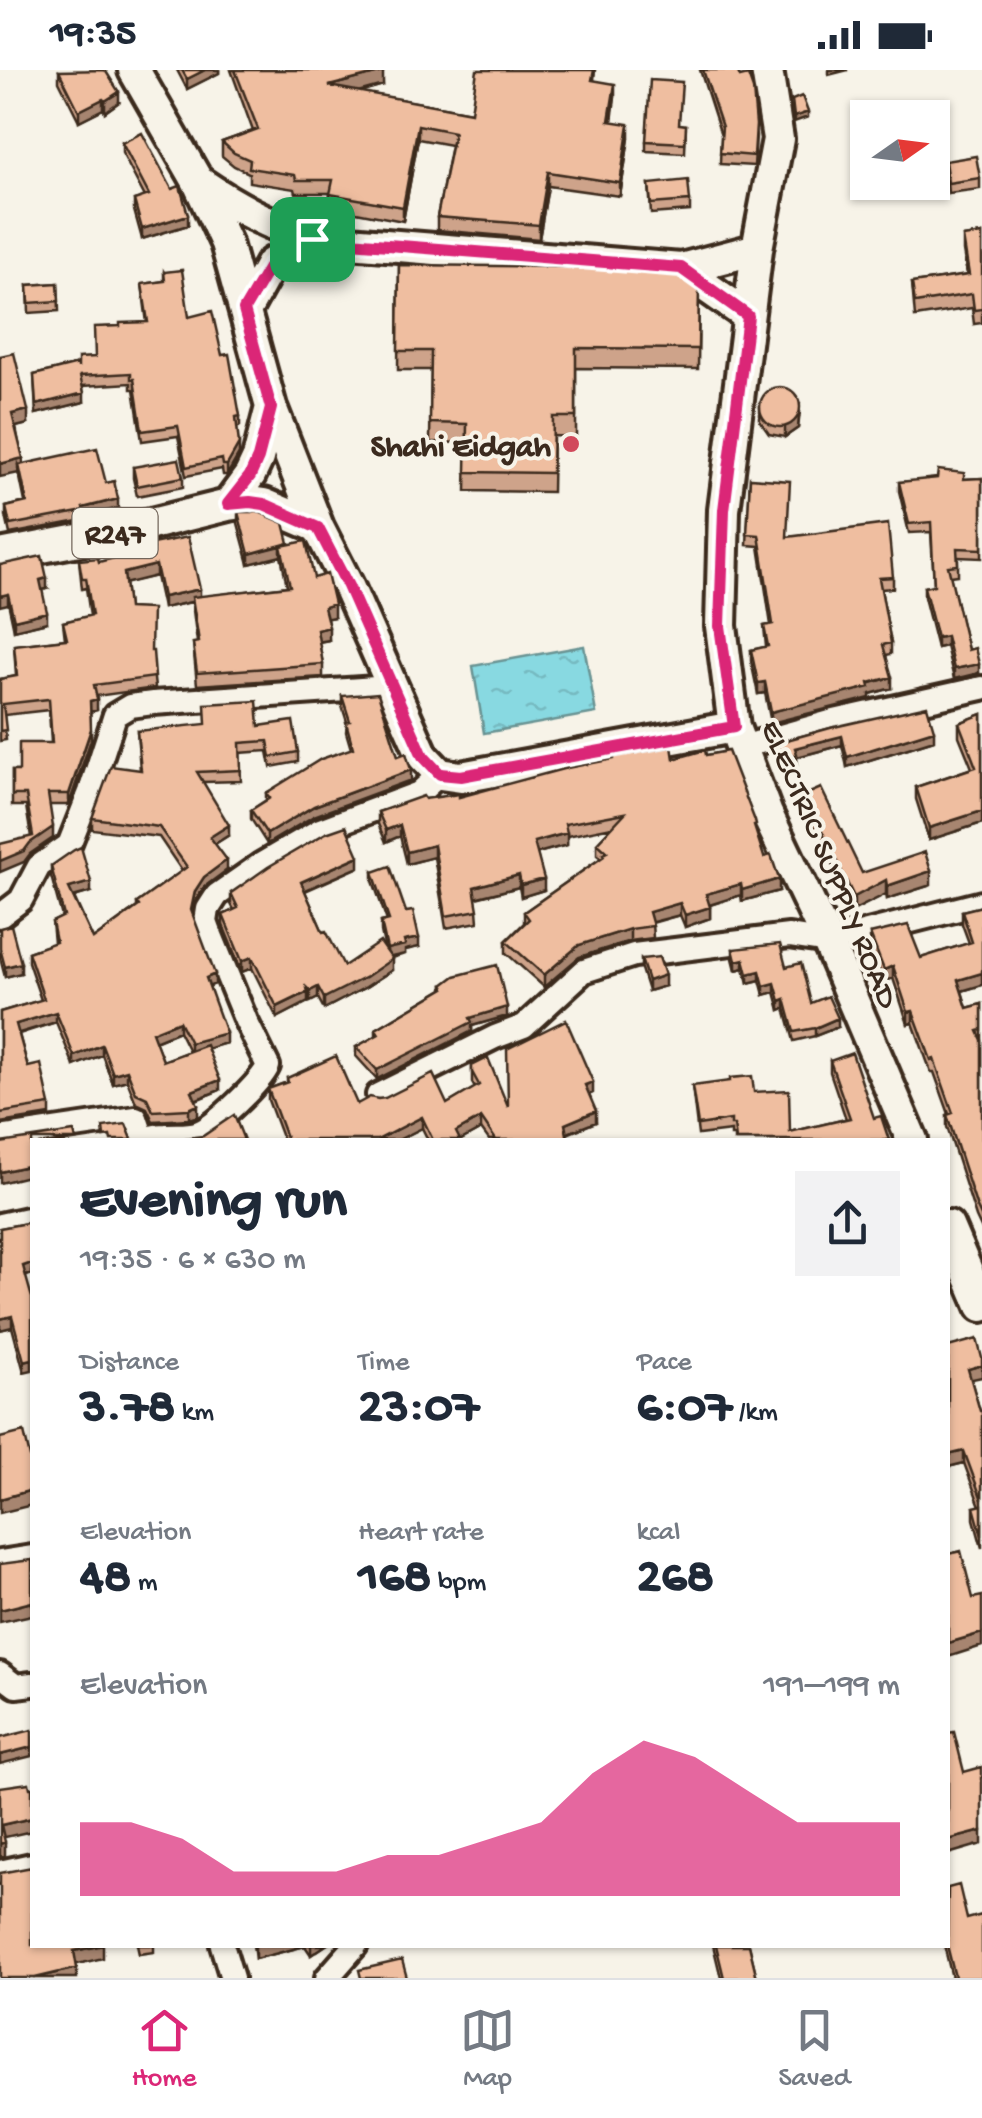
<!DOCTYPE html>
<html lang="en">
<head>
<meta charset="utf-8">
<style>
	body { margin:0; font-family:"Gochi Hand",sans-serif; background:#f2f2f3; color:#1f2937; height:100vh; display:flex; flex-direction:column; font-size:38px; white-space:nowrap }
	* { box-sizing:border-box; margin:0 }
	p { font-size:32px; color:#747a83 }
	.icon { flex:none; width:55px; height:55px; fill:none; stroke:currentColor; stroke-width:2; stroke-linecap:round; stroke-linejoin:round }
	.map { position:relative; flex:1; overflow:hidden }
	.drawer { position:absolute; left:30px; top:1068px; width:920px; height:810px; display:flex; flex-direction:column; background:#fff; border-radius:0px; box-shadow:0 2px 8px #0004 }
	.drawer>* { flex:none }
	.needle { width:65px; rotate:76deg }
	.buttons { position:absolute; left:850px; top:30px; display:grid; gap:20px }
	.buttons a { display:grid; place-items:center; width:100px; height:100px; border-radius:0px; background:#fff; box-shadow:0 2px 8px #0004; font-size:50px }
	.pin { position:absolute; display:grid; place-items:center; width:85px; height:85px; color:#fff; margin:-42px; border-radius:20px; box-shadow:0 5px 15px #0006 }
	.round { display:grid; place-items:center; flex:none; width:105px; height:105px; border-radius:0px; background:#f2f2f3 }
	.overview { display:flex; align-items:center; justify-content:space-between; height:170px; padding:0 50px }
	h1 { font-size:55px; font-weight:700; line-height:75px }
	.metrics { display:grid; grid-template-columns:repeat(3,1fr); gap:15px; height:170px; padding:10px 50px }
	.metrics div { display:grid; align-content:center }
	.metrics b { font-size:50px; font-weight:700 }
	.metrics small { font-size:28px; font-weight:400 }
	.metrics p { font-size:28px }
	.chart { height:280px; padding:20px 50px }
	.chart p { display:flex; justify-content:space-between }
	.chart svg { width:100%; height:180px; margin-top:10px; fill:#db2777; opacity:.7 }
	.status { display:flex; justify-content:space-between; align-items:center; height:70px; padding:0 50px; background:#fff; direction:ltr }
	.status svg { height:28px; fill:currentColor }
	.dock { display:flex; justify-content:space-around; align-items:center; height:140px; border-top:2px solid #e0e1e3; background:#fff; font-size:28px; color:#747a83 }
	.dock a { display:grid; justify-items:center; gap:5px }
	.dock .on { color:#db2777 }
	.map>svg:first-child { display:block }
	.water { fill:url(#water-ripples); stroke:#699393; stroke-width:2.5 }
	.lines { fill:none; stroke-linecap:round; stroke-linejoin:round }
	.minor-casing { stroke:#3b2a1e; stroke-width:30 }
	.major-casing { stroke:#3b2a1e; stroke-width:38 }
	.minor { stroke:#f7f3e8; stroke-width:22 }
	.major { stroke:#f7f3e8; stroke-width:30 }
	.wall { fill:#cea38a; stroke:#3b2a1e; stroke-width:2.5; fill-rule:evenodd }
	.shaded-wall { fill:#a78570; stroke:#3b2a1e; stroke-width:2.5 }
	.building { fill:#efbea0; stroke:#3b2a1e; stroke-width:2.5 }
	.route-casing { stroke:#fff; stroke-width:20 }
	.route { stroke:#db2777; stroke-width:12 }
	.poi-dot { fill:#d1495b; stroke:#f7f3e8; stroke-width:4 }
	.labels { text-anchor:middle; stroke-width:8; stroke-linejoin:round; paint-order:stroke }
	.shield { fill:#f7f3e8; stroke:#73665b; stroke-width:2.5 }
	.shield-label { font-size:30px; font-weight:bold; fill:#3b2a1e }
	.poi-label { font-size:32px; font-weight:bold; fill:#3b2a1e; stroke:#f7f3e8; text-anchor:end }
	.street-label { font-size:32px; fill:#3b2a1e; stroke:#f7f3e8 }
</style>
</head>
<body>
<div class="status"><b>19:35</b><svg viewBox="0 0 49 12"><path d="M0 12V9h3v3zM5 12V6h3v6zM10 12V3h3v9zM15 12V0h3v12zM26 1h20v11H26zM47 4h2v5h-2z"/></svg></div>
<div class="map">
<svg width="982" height="1908" viewBox="0 0 982 1908">
	<defs>
		<pattern id="water-ripples" width="26" height="14" patternUnits="userSpaceOnUse" patternTransform="scale(2.5)"><rect width="26" height="14" fill="#88d9e1"/><path d="M2 4q2-2 4 0t4 0M15 11q2-2 4 0t4 0" fill="none" stroke="#76bac1"/></pattern>
	</defs>
	<rect width="100%" height="100%" fill="#f7f3e8"/>
	<filter id="ink" filterUnits="userSpaceOnUse"><feTurbulence type="fractalNoise" baseFrequency=".01" numOctaves="2"/><feDisplacementMap in="SourceGraphic" scale="20" xChannelSelector="R" yChannelSelector="G"/><feConvolveMatrix kernelMatrix="1 2 1 2 8 2 1 2 1" color-interpolation-filters="sRGB"/></filter>
	<g filter="url(#ink)">
		<path class="water" d="M584 576 596 643 484 663 473 596Z"/>
		<g class="lines">
			<defs>
				<path id="minor" d="M742 677 830 652 982 618
					M0 846 21 830 39 796 69 775 90 722 115 645 130 636 153 633 391 617
					M378 1025 495 967 524 956 584 901 634 885 789 866 828 872 982 833
					M0 1068 136 1048 143 1069C150 1067 159 1065 166 1065 177 1064 188 1066 199 1062 215 1056 261 1012 268 996L246 951 210 863 206 852 208 839 217 825 260 795 320 760 419 723 440 704
					M0 1155 32 1148
					M0 1492 32 1487
					M0 1604 16 1616 32 1614
					M0 1802 32 1795
					M222 1875 232 1908
					M327 1908 356 1875"/>
				<path id="major" d="M134 0 197 110 226 173 271 337 318 457 348 516 423 686 440 704 461 707 734 657
					M767 0 778 69 757 179 724 440 721 556 734 657 767 744 828 872 912 1070
					M199 112C237 138 268 154 312 169L681 199 757 179
					M681 199 748 246
					M245 241 271 194 312 169
					M228 435 250 405 258 388 271 337
					M0 485 115 463 228 435 250 432 264 434 318 457
					M948 1156 982 1236"/>
			</defs>
			<use href="#minor" class="minor-casing"/>
			<use href="#major" class="major-casing"/>
			<use href="#minor" class="minor"/>
			<use href="#major" class="major"/>
		</g>
		<path class="wall" d="M177 0H219V3L187 19Z
			M231 0H382L383 15 359 22 471 42 595 0 594 10 615 27 612 52 629 68 620 126 548 116 539 169 437 160V147L451 75 418 69 403 151 330 137V123H296L295 119 249 112V103L234 96 222 86V72L253 61Z
			M700 0H737L756 65 754 96 720 94 721 65Z
			M59 1 119 32 105 42 103 39 79 51 59 11Z
			M680 54 686 55 685 83 646 81V71Z
			M122 73 188 155 142 169 134 140V130L145 127 122 83Z
			M945 91 980 108V119L948 123Z
			M649 114 690 131V141L651 144Z
			M982 164V253L974 254 972 238 915 247 912 213 967 205 963 181V167Z
			M399 195 699 215 698 299 576 298V367L553 366 552 422 466 421 467 373 430 372 431 300H398Z
			M164 202 189 247 222 285 240 346V356L237 357 239 384 227 405H223L222 399 186 406 178 366 142 371 134 319H131V313L83 316 84 332 36 344 34 305 78 294 95 287 120 256 147 253 142 214 164 211Z
			M58 213 59 241 29 243 28 215Z
			M0 286 28 354 16 357 23 394 106 413 118 438 84 447V450L10 464 6 446V437L25 432 19 403Z
			M760 333 800 342 798 358 785 367 769 364 760 351Z
			M133 397 183 407V417L137 426 133 408Z
			M750 408 788 467 893 507V518L881 519 891 573V584L886 585 892 618 870 624V628L771 653 765 623 758 624 751 591V580L766 577 764 556 771 555 759 476 747 475Z
			M982 408V488L958 487V505L950 506 968 580 979 603 954 609 946 576 937 578 924 527V517L934 515 931 462 909 463 899 421V412Z
			M238 442 289 474 314 508 334 547 327 548 329 570 319 572 323 594V607L197 615 193 573 197 572 192 532 163 538 156 506 125 513 128 538 151 581 155 618 96 626 97 640 90 641 91 670 69 735H49L53 768 30 784 24 792 31 767 26 736H12V701H19L51 673 49 640 4 645 6 670 0 671V609L16 606 14 575 65 569 63 552 90 546 86 518 82 519 79 490 99 492 152 478 200 527 287 516 281 486 249 494 238 453Z
			M0 495 47 519 42 520 47 552 14 560Z
			M342 626 398 686 411 710 314 746 267 774 251 749V740L266 730V723L351 679 346 662 347 652 342 636Z
			M982 644V753L929 770 916 729V717L972 698 959 666V653Z
			M259 656 298 682V692L271 697 268 681 240 683 241 711 203 712 229 765 215 774 227 800 204 817 195 832 192 844 215 914 209 916 226 973 207 978 220 1020 196 1030 198 1046 189 1049 153 1051 147 1038 136 1033 127 1010 113 1014 102 985 74 996 56 952 19 964 28 997 50 1035V1045L0 1053V942L41 930 28 892V882L54 873 52 852 62 847 51 806V796L91 822 74 827 93 869 137 837V833L182 801 159 767 92 759V748L140 700 137 661ZM179 961 189 981 163 991 155 971Z
			M834 657 934 670 847 697 842 675 797 687V694L782 700 776 683V673Z
			M706 685 756 763 764 787 779 821 742 831 741 825 710 835V848L685 857 680 845 652 853 653 868 630 871 579 887 544 917 506 883V871L524 853V842L601 788 597 785V773L612 757 567 766V775L537 783 544 820 521 827 519 817 476 828 478 852 446 858 434 787 407 794 400 766 386 772 378 754V742L425 729 459 727 674 689Z
			M805 725 862 803 931 815 887 829 886 824 854 840 805 739Z
			M359 797 305 821 323 862 344 896 385 880 381 861V852L387 851 373 811V802L419 877 405 880V884L391 888 392 900 366 917 324 939 318 928 310 932 308 931V932L277 948 252 898 242 902 223 855V845L234 840 231 834V823Z
			M982 836V915L962 921 967 938 982 934V1160L976 1147 947 1057V1045L949 1044 934 1002H931L913 953 908 954 893 908 884 912 870 877V864L921 888 969 873 962 854V841Z
			M0 858 21 903 5 907 0 888Z
			M733 879 786 897 811 933 838 957 815 966 794 971 785 938 780 940 775 922 764 925 760 910 748 913 744 898 736 900 733 888Z
			M641 889 665 916 648 921 641 899Z
			M443 915 507 946 472 956V961L377 1009 356 986V977L376 966V959L443 919Z
			M830 991 874 1048 889 1070H734V1066H731V1061L698 1065 692 1016 754 1022 790 1062 846 1049 830 1002Z
			M472 996 508 1036 593 1023 589 1024 596 1052 567 1064 568 1070H489L481 1059 461 1070H428L422 1058 398 1070H283L268 1030V1019L287 1012V1008L357 1034 378 1029 447 1034 475 1018 472 1013Z
			M32 1152V1204L26 1206 24 1302 12 1257 0 1260V1158Z
			M971 1310 980 1341H982V1478L974 1449V1437L980 1436 964 1393 948 1397Z
			M967 1849 982 1908H952L944 1875H948Z
			M137 1875H154V1882L139 1884Z
			M253 1875H326L311 1885 305 1876 255 1889Z
			M713 1875H749L757 1908H721Z"/>
		<path class="shaded-wall" d="M205 0H219V3L187 19V9Z
			M829 0H848L829 5Z
			M383 2V15L329 30V16Z
			M615 14V27L609 65V51Z
			M119 22V32L105 42V31Z
			M103 29V39L79 51V41Z
			M808 42V47L794 52V47Z
			M629 54V68L620 126V113Z
			M418 55V69L403 151V137Z
			M548 102V116L539 169V155Z
			M188 145V155L142 169V159Z
			M84 323V332L36 344V335Z
			M800 332 798 358 785 367V357Z
			M28 340V354L12 358V344Z
			M239 374V384L227 405V395Z
			M23 388V402L19 395V403L0 407V394Z
			M118 429V438L84 447 83 438Z
			M281 476V486L249 494V484Z
			M156 495V506L124 514V503Z
			M47 508V519L40 520V510Z
			M200 519V530L163 538V527Z
			M8 524V534L0 536V526Z
			M334 534V547L324 549V537Z
			M47 542V552L14 560V550Z
			M329 557V570L317 572V560Z
			M946 566V576L937 578V568Z
			M979 594V603L954 609V599Z
			M892 607V618L870 624V628L771 653V642Z
			M765 612V623L758 624V613Z
			M97 629V640L90 642V631Z
			M91 659V670L69 735V724Z
			M934 660V670L847 697V687Z
			M842 666V675L797 687V694L782 700V690L795 678Z
			M411 700V710L314 746 267 774V764L314 736Z
			M982 741V753L929 770V758Z
			M229 755V765L210 777V767Z
			M400 755V766L386 772V760Z
			M53 757V768L30 784 24 792 0 802V791Z
			M567 763V775L534 784V772Z
			M434 775V787L407 794V782Z
			M359 786V797L301 822V812Z
			M227 790V800L204 817 195 832 191 851V840L195 821 204 807Z
			M931 801V815L887 829V816Z
			M519 805V817L474 828V817Z
			M544 809V820L521 827V815Z
			M779 809V821L742 831V820Z
			M886 810V824L854 840V827Z
			M91 812V822L69 828V818Z
			M741 814V825L706 836V824Z
			M680 833V845L649 853V842Z
			M710 837V848L685 857V845Z
			M630 859V871L579 887 544 917V905L579 875Z
			M419 868V877L405 880V884L387 888V879L404 871Z
			M252 887V898L242 902V891Z
			M392 889V900L366 917 324 939V928Z
			M744 889V898L736 900V891Z
			M21 893V903L5 907V897Z
			M893 896V908L884 912V900Z
			M760 901V910L748 913V904Z
			M982 903V915L958 922V910Z
			M215 904V914L206 918V908Z
			M665 905V916L648 921V911Z
			M775 913V922L764 925V916Z
			M318 917V928L310 932V921Z
			M308 922V932L277 948V937Z
			M785 929V938L780 940V931Z
			M507 937V946L472 956V961L377 1009V1000L470 948Z
			M913 941V953L908 954V942Z
			M56 942V952L16 964V954Z
			M838 948V957L815 966V958Z
			M179 951V961L152 972V962Z
			M226 963V973L190 984V973Z
			M102 975V985L74 996V986Z
			M127 1000V1010L113 1014V1004Z
			M220 1010V1020L192 1031V1021Z
			M593 1012V1023L585 1026V1015Z
			M198 1035V1046L189 1049V1039Z
			M596 1041V1052L565 1064V1054Z
			M422 1047V1058L398 1070H377Z
			M481 1048V1059L461 1070H456V1062Z
			M32 1095V1105L0 1113V1102Z
			M32 1193V1204L23 1207V1196Z
			M12 1246V1257L0 1260V1249Z
			M32 1289V1300L24 1302V1291Z
			M982 1295V1307L968 1310V1299Z
			M964 1381V1393L948 1397V1385Z
			M32 1420V1435L0 1443V1429Z
			M32 1532V1545L0 1552V1540Z
			M982 1563V1576L948 1587V1573Z
			M32 1677V1686L0 1694V1685Z
			M32 1748V1761L1 1768V1755Z
			M982 1761V1774L948 1784V1770Z
			M5 1772V1785L0 1787V1774Z
			M103 1875V1888L74 1895V1881Z
			M255 1875H305V1876L255 1889Z
			M311 1875H326L311 1885Z
			M77 1898V1908H34Z"/>
		<path class="building" d="M105 0 119 22 105 31 103 29 79 41 59 1Z
			M182 0H205L187 9Z
			M235 0H382L383 2 329 16 471 42 477 0H594L592 10 615 14 609 51 629 54 620 113 548 102 539 155 437 147 454 62 418 55 403 137 330 124 333 110H296L295 105 249 98 250 90 234 83 222 72 258 59Z
			M703 0H737L740 7 748 5 753 19 756 55 754 86 720 83 722 57Z
			M650 10 682 12 679 54 686 55 685 73 646 71Z
			M802 26 808 42 794 47 792 30Z
			M142 63 172 119 180 116 188 145 142 159 134 130 149 125 122 73Z
			M976 86 980 108 948 113 945 91Z
			M688 110 690 131 651 134 649 114Z
			M982 164V239L974 240 972 224 915 233 912 213 969 205 963 167Z
			M399 195 675 198 699 215 698 279 576 278V347H553L552 403 466 402 467 354 430 353 431 281H398Z
			M182 200 189 247 212 241 222 285 229 284 240 346 236 347 239 374 227 395H223L222 389 186 397 178 356 142 361 134 309H131V303L80 306 84 323 36 335 34 305 78 294V298V288L95 287 94 257 120 256V253L148 252 142 214 165 211 164 202Z
			M58 213 59 231 29 233 28 215Z
			M14 283 28 340 12 344 23 388 0 394V286Z
			M760 337a20 20 0 1 1 40 0a20 20 0 1 1-40 0Z
			M97 378 106 413 114 411 118 429 83 438 84 441 10 455 6 437 27 432 19 395Z
			M179 389 183 407 137 416 133 397Z
			M938 400 964 403V409L982 408V479L957 478 958 495 948 496 968 580 975 578 979 594 954 599 946 566 937 568 924 517 934 515 931 452 909 454 899 412 937 408Z
			M750 408 790 411 787 467 888 454 893 507 879 508 891 573 883 575 892 607 869 613 870 617 771 642 765 612 758 613 751 580 768 576 764 556 773 554 759 465 747 464Z
			M238 442H259L284 453 289 473 249 484Z
			M188 467 200 519 163 527 156 495 124 503 128 538 152 539 151 581H153L155 607 94 615 97 629 90 631 91 659 69 724H48L53 757 30 773 24 781 0 791V774L33 766 26 725H12V701H19V673H52L49 629 3 634 6 660 0 661V609L17 606 14 575 67 569 63 552 92 545 86 508H82L79 490 98 488 99 492 153 478 152 474Z
			M306 471 314 508 327 504 334 534 324 537 329 557 317 560 323 594 197 603 193 573 199 572 192 527 290 516 281 476Z
			M42 486 47 508 40 510 47 542 14 550 8 524 0 526V495Z
			M378 623 398 686 406 683 411 700 314 736 267 764 251 740 270 728 266 723 321 689 353 678 346 652 350 651 342 626Z
			M257 631 259 656 293 651 298 682 271 687 268 671 240 673 241 700 197 702 229 755 210 767 227 790 204 807 195 821 191 840 215 904 206 908 226 963 190 973 179 951 152 962 163 991 206 975 220 1010 192 1021 198 1035 189 1039 153 1041 147 1028 136 1023 127 1000 113 1004 102 975 74 986 56 942 16 954 28 997 41 994 50 1035 0 1043V942L44 929 28 882 56 872 52 852 64 846 51 796 74 780 81 777 91 812 69 818 93 869 139 836 137 833 187 797 159 757 92 748 111 696 141 700 137 661 206 654 205 634Z
			M927 636 934 660 847 687 842 666 795 678 797 684 782 690 776 673 834 657Z
			M982 644V741L929 758 916 717 976 697 959 653Z
			M672 676 674 689 705 680 706 685 728 681 755 751 756 755 754 756 764 787 771 785 779 809 742 820 741 814 706 824 710 837 685 845 680 833 649 842 653 856 630 859 579 875 544 905 506 871 529 849 524 842 604 786 603 784 607 782 597 773 625 743 565 754 567 763 534 772 544 809 521 815 519 805 474 817 478 840 446 846 434 775 407 782 400 755 386 760 378 742 423 726 425 729 459 724V727L567 698 614 689V686Z
			M821 718 862 803 925 782 931 801 887 816 886 810 854 827 805 725Z
			M346 756 359 786 301 812 323 862 326 861 344 896 380 872 392 889 366 907 324 928 318 917 310 921 307 918 308 922 277 937 252 887 242 891 223 845 238 838 231 823 268 797 326 763Z
			M390 796 406 842 413 841 419 868 404 871 405 875 387 879 381 852 389 850 373 802Z
			M982 836V903L958 910 967 938 982 934V960L978 961 982 970V1148L976 1135 947 1045 953 1043 934 989 931 990 913 941 908 942 893 896 884 900 870 864 908 855 921 888 972 872 962 841Z
			M11 855 21 893 5 897 0 878V858Z
			M780 874 786 897 801 893 811 933 828 926 838 948 815 958 794 962 785 929 780 931 775 913 764 916 760 901 748 904 744 889 736 891 733 879Z
			M659 887 665 905 648 911 641 889Z
			M497 895 507 937 470 948 472 952 377 1000 356 977 379 964 376 959 445 918 443 915 455 906Z
			M566 950 593 1012 585 1015 596 1041 565 1054 568 1070H496L481 1048 456 1062 460 1070H433L422 1047 377 1070H287L268 1019 288 1012 287 1008 336 986 357 1034 370 1027 378 1029 385 1028 433 1004 447 1034 479 1015 472 1002V996L488 988 508 1037 507 979Z
			M852 983 874 1048 881 1046 889 1070H736L734 1055H731V1050L698 1055 692 1016 730 1011V1008L752 1006 754 1022 789 1020 790 1062 850 1048 830 991Z
			M234 1045 244 1070H169L203 1066Z
			M126 1054 132 1069 134 1070H111L110 1066 104 1067 103 1057Z
			M74 1062 76 1070H32V1095L0 1102V1073Z
			M32 1152V1193L23 1196 32 1228V1289L24 1291 12 1246 0 1249V1158Z
			M977 1269 982 1288V1295L968 1299 980 1341H982V1430L964 1381 948 1385V1277Z
			M24 1362 32 1396V1420L0 1429V1368Z
			M982 1435V1466L974 1437Z
			M961 1481 973 1528 982 1526V1563L948 1573V1484Z
			M32 1490V1532L0 1540V1494Z
			M32 1660V1677L0 1685V1668Z
			M954 1662 964 1702 982 1697V1761L948 1770V1663Z
			M29 1713 30 1718H32V1748L1 1755 5 1772 0 1774V1717Z
			M32 1797V1875H103L74 1881 77 1898 35 1908H0V1803Z
			M959 1815 967 1849 982 1845V1908H950L955 1907 947 1875 948 1818Z
			M716 1875H749L757 1908H724Z
			M402 1890 407 1908H361L359 1900Z"/>
	</g>
	<g class="lines" filter="url(#ink)">
		<defs>
			<path id="route" d="M312 169 681 198 748 246 724 440 720 556 734 657 461 706 440 704 423 686 348 516 318 458 264 434 250 432 228 434 250 406 258 388 271 338 244 240 271 194Z"/>
		</defs>
		<use href="#route" class="route-casing"/>
		<use href="#route" class="route"/>
	</g>
	<circle class="poi-dot" cx="571" cy="374" r="10"/>
	<g class="labels">
		<rect class="shield" x="72.5" y="438" width="85" height="50" rx="8"/>
		<g class="shield-label">
			<text x="115" y="473">R247</text>
		</g>
		<g class="poi-label">
			<text x="551" y="385">Shahi Eidgah</text>
		</g>
		<g class="street-label">
			<text transform="translate(832 793) rotate(67)" y="11">ELECTRIC SUPPLY ROAD</text>
		</g>
	</g>
</svg>
<div class="buttons">
<a><svg class="needle" viewBox="-14 -14 28 28"><path d="M0-13l5 13h-10z" fill="#e53935"/><path d="M0 13l5-13h-10z" fill="#747a83"/></svg></a>
</div>
<div class="pin" style="left:312px;top:169px;background:#1e9e55"><svg class="icon" aria-label="arrive" viewBox="0 0 24 24"><path d="M6 21V4h12l-3 4 3 4H6"/></svg></div>
<section class="drawer">
<div class="overview"><div><h1>Evening run</h1><p>19:35 · 6 × 630 m</p></div><a class="round"><svg class="icon" aria-label="share" viewBox="0 0 24 24"><path d="M12 15V3M7 8l5-5 5 5M5 13v7h14v-7"/></svg></a></div>
<div class="metrics">
<div><p>Distance</p><b>3.78<small> km</small></b></div>
<div><p>Time</p><b>23:07</b></div>
<div><p>Pace</p><b>6:07<small> /km</small></b></div>
</div>
<div class="metrics">
<div><p>Elevation</p><b>48<small> m</small></b></div>
<div><p>Heart rate</p><b>168<small> bpm</small></b></div>
<div><p>kcal</p><b>268</b></div>
</div>
<div class="chart"><p><span>Elevation</span>191–199 m</p>
<svg viewBox="0 0 160 44" preserveAspectRatio="none"><path d="M0 44V26L10 26L20 30L30 38L40 38L50 38L60 34L70 34L80 30L90 26L100 14L110 6L120 10L130 18L140 26L150 26L160 26V44z"/></svg>
</div>
</section>
</div>
<nav class="dock">
<a class="on"><svg class="icon" aria-label="home" viewBox="0 0 24 24"><path d="M3 11l9-7 9 7M6 9v11h12V9"/></svg>Home</a>
<a><svg class="icon" aria-label="map" viewBox="0 0 24 24"><path d="M3 6l6-2 6 2 6-2v14l-6 2-6-2-6 2zM9 4v14M15 6v14"/></svg>Map</a>
<a><svg class="icon" aria-label="saved" viewBox="0 0 24 24"><path d="M7 4h10v16l-5-4-5 4z"/></svg>Saved</a>
</nav>
</body>
</html>
